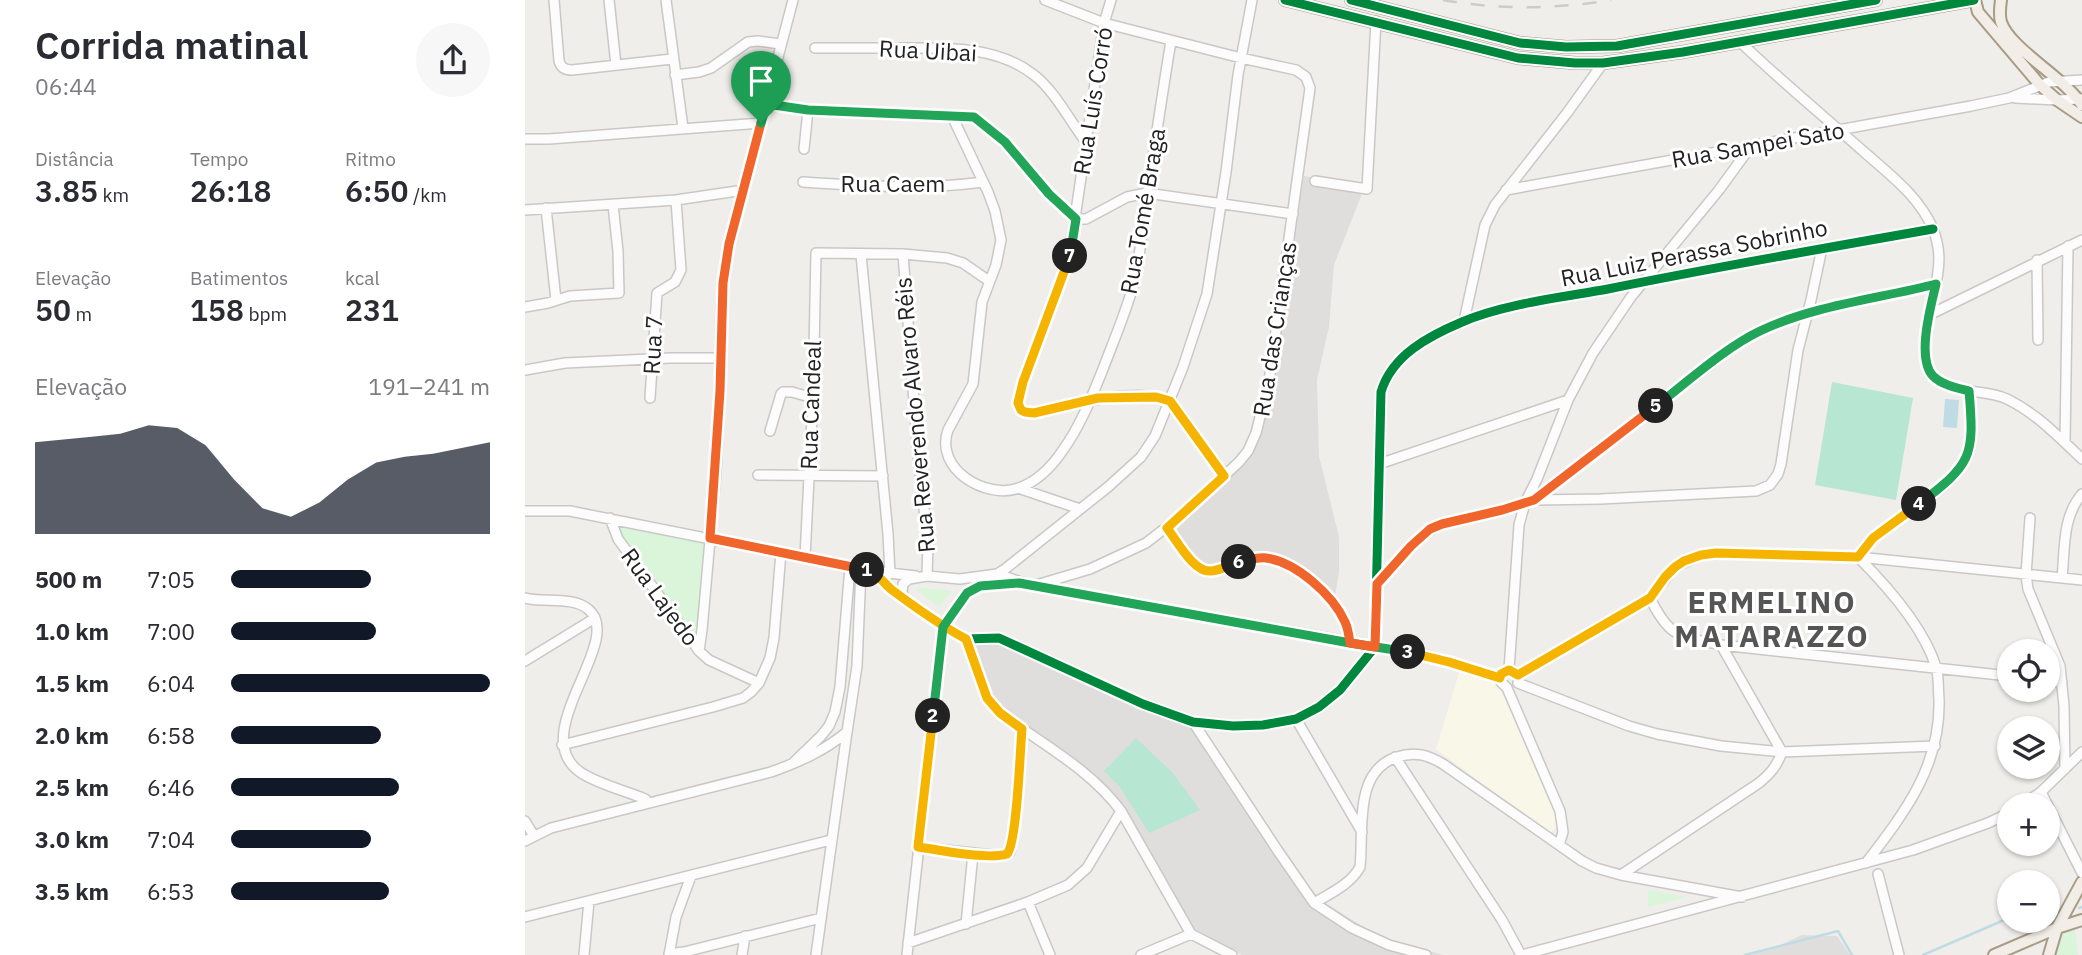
<!DOCTYPE html>
<html lang="pt">
<head>
<meta charset="utf-8">
<style>
	body { margin:0; font-family:"IBM Plex Sans",sans-serif; background:#f7f7f7; color:#2b2b33; height:100vh; display:flex; flex-direction:column; font-size:26px; white-space:nowrap }
	* { box-sizing:border-box; margin:0 }
	p { font-size:23px; color:#7c7c81 }
	.icon { flex:none; width:38px; height:38px; fill:none; stroke:currentColor; stroke-width:2; stroke-linecap:round; stroke-linejoin:round }
	.map { position:relative; flex:1; overflow:hidden }
	.sheet { display:flex; flex-direction:column; background:#fff; width:525px }
	.sheet>* { flex:none }
	.controls { position:absolute; left:1472px; top:639px; display:grid; gap:14px }
	.controls a { display:grid; place-items:center; width:63px; height:63px; border-radius:50%; background:#fff; box-shadow:0 2px 5px #0004; font-size:35px }
	.pin { position:absolute; display:grid; place-items:center; width:60px; height:60px; color:#fff; margin:-72px -30px; border-radius:50% 50% 50% 0; rotate:-45deg; box-shadow:0 0 7px #0007 }
	.pin .icon { rotate:45deg }
	.km { position:absolute; width:35px; height:35px; margin:-18px; border-radius:50%; background:#222; color:#fff; font-size:19px; line-height:35px; text-align:center }
	.round { display:grid; place-items:center; flex:none; width:74px; height:74px; border-radius:37px; background:#f7f7f7 }
	.headline { display:flex; align-items:center; justify-content:space-between; height:119px; padding:0 35px }
	h1 { font-size:38px; font-weight:600; line-height:52px }
	.metrics { display:grid; grid-template-columns:repeat(3,1fr); gap:10px; height:119px; padding:7px 35px }
	.metrics div { display:grid; align-content:center }
	.metrics b { font-size:30px; font-weight:600 }
	.metrics small { font-size:19px; font-weight:400 }
	.metrics p { font-size:19px }
	.chart { height:196px; padding:14px 35px }
	.chart p { display:flex; justify-content:space-between }
	.chart svg { width:100%; height:126px; margin-top:7px; fill:#111827; opacity:.7 }
	ul { padding:0 35px; list-style:none; font-size:23px }
	li { display:grid; grid-template-columns:112px 84px 1fr; align-items:center; height:52px }
	li i { height:18px; border-radius:9px; background:#111827 }
	main { display:flex; flex:1; min-height:0 }
	.map>svg:first-child { display:block }
	.residential { fill:#dfdedc }
	.education { fill:#f8f7e8 }
	.park { fill:#daf5da }
	.pitch { fill:#b7e6d2 }
	.water { fill:#bfdbe3 }
	.lines { fill:none; stroke-linecap:round; stroke-linejoin:round }
	.stream { stroke:#bfdbe3; stroke-width:2.5 }
	.minor-casing { stroke:#c9c8c7; stroke-width:12 }
	.major-casing { stroke:#a79c86; stroke-width:14 }
	.minor { stroke:#fdfcfc; stroke-width:9 }
	.major { stroke:#f3ede7; stroke-width:10 }
	.rail { stroke:#ccc; stroke-width:2.5; stroke-dasharray:14 14; stroke-linecap:butt }
	.cycleway-casing { stroke:#fff; stroke-width:13 }
	.cycleway { stroke:#00873e; stroke-width:9 }
	.split-1-casing { stroke:#fff; stroke-width:14 }
	.split-2-casing { stroke:#fff; stroke-width:14 }
	.split-3-casing { stroke:#fff; stroke-width:14 }
	.split-4-casing { stroke:#fff; stroke-width:14 }
	.split-5-casing { stroke:#fff; stroke-width:14 }
	.split-6-casing { stroke:#fff; stroke-width:14 }
	.split-7-casing { stroke:#fff; stroke-width:14 }
	.split-8-casing { stroke:#fff; stroke-width:14 }
	.split-1 { stroke:#f0652b; stroke-width:9 }
	.split-2 { stroke:#f5b400; stroke-width:9 }
	.split-3 { stroke:#22a559; stroke-width:9 }
	.split-4 { stroke:#f5b400; stroke-width:9 }
	.split-5 { stroke:#22a559; stroke-width:9 }
	.split-6 { stroke:#f0652b; stroke-width:9 }
	.split-7 { stroke:#f5b400; stroke-width:9 }
	.split-8 { stroke:#22a559; stroke-width:9 }
	.labels { text-anchor:middle; stroke-width:6; stroke-linejoin:round; paint-order:stroke }
	.street-label { font-size:23px; fill:#222; stroke:#fff }
	.district-label { font-size:30px; font-weight:bold; letter-spacing:2px; fill:#555; stroke:#fff }
</style>
</head>
<body>
<main>
<section class="sheet">
<div class="headline"><div><h1>Corrida matinal</h1><p>06:44</p></div><a class="round"><svg class="icon" aria-label="share" viewBox="0 0 24 24"><path d="M12 15V3M7 8l5-5 5 5M5 13v7h14v-7"/></svg></a></div>
<div class="metrics">
<div><p>Distância</p><b>3.85<small> km</small></b></div>
<div><p>Tempo</p><b>26:18</b></div>
<div><p>Ritmo</p><b>6:50<small> /km</small></b></div>
</div>
<div class="metrics">
<div><p>Elevação</p><b>50<small> m</small></b></div>
<div><p>Batimentos</p><b>158<small> bpm</small></b></div>
<div><p>kcal</p><b>231</b></div>
</div>
<div class="chart"><p><span>Elevação</span>191–241 m</p>
<svg viewBox="0 0 160 44" preserveAspectRatio="none"><path d="M0 44V12L10 11L20 10L30 9L40 6L50 7L60 13L70 25L80 35L90 38L100 33L110 25L120 19L130 17L140 16L150 14L160 12V44z"/></svg>
</div>
<ul>
<li><b>500 m</b>7:05<i style="width:54%"></i></li>
<li><b>1.0 km</b>7:00<i style="width:56%"></i></li>
<li><b>1.5 km</b>6:04<i style="width:100%"></i></li>
<li><b>2.0 km</b>6:58<i style="width:58%"></i></li>
<li><b>2.5 km</b>6:46<i style="width:65%"></i></li>
<li><b>3.0 km</b>7:04<i style="width:54%"></i></li>
<li><b>3.5 km</b>6:53<i style="width:61%"></i></li>
</ul>
</section>
<div class="map">
<svg width="1557" height="955" viewBox="0 0 1557 955">
	<rect width="100%" height="100%" fill="#f0eeeb"/>
	<path class="residential" d="M779 176 840 186 809 265 804 327 792 380 794 456 814 537V572L810 596 791 577 743 555 685 569 671 561 648 528 722 452 746 385Z
		M468 635 482 636 518 658 669 719 767 868 796 900 851 935 918 955H717L668 928 586 790 474 706 447 643Z
		M1277 935 1312 936 1325 955H1226L1245 950Z"/>
	<path class="education" d="M934 673 974 685 1031 816V827L1025 834 911 749Z"/>
	<path class="park" d="M85 518 185 538 174 651Z
		M398 588 427 591 414 607 390 589Z
		M1123 890 1162 897 1123 907Z
		M1550 929 1553 955H1529L1537 934Z"/>
	<path class="pitch" d="M1307 382 1388 398 1371 500 1290 485Z
		M611 738 647 772 675 810 624 833 594 786 579 771Z"/>
	<path class="water" d="M1420 399 1434 400 1432 428 1418 427Z"/>
	<g class="lines">
		<path class="stream" d="M1554 908 1557 907
			M1220 955 1313 931 1327 955
			M1398 955 1484 918"/>
		<defs>
			<path id="minor" d="M29 0 34 61C36 68 40 70 47 70L147 59
				M84 0 91 65
				M141 0 158 128
				M586 0 579 23 544 258 498 381 493 403 496 410 501 412 508 413C541 407 627 380 651 408L699 476
				M1214 41C1254 79 1296 114 1338 151 1364 174 1394 196 1408 229 1413 242 1415 258 1413 271 1411 296 1389 355 1407 375 1426 396 1460 388 1482 399 1511 413 1534 437 1557 459
				M290 48C318 48 347 48 375 48 420 48 471 45 509 75 529 90 545 121 561 142
				M150 75 174 72 186 68 223 42 233 41 255 44
				M1490 98 1532 100 1556 99
				M241 105 283 110 449 117 479 142 524 194 551 219H561L602 197 622 193 768 214
				M427 116 463 192 470 211 476 240 471 265 457 302 448 384 423 430C409 469 461 500 494 488 513 481 528 465 538 450 556 425 567 396 578 369 589 340 601 312 609 283 615 258 617 230 621 204 629 150 637 95 646 41
				M0 139H24L236 123
				M279 149 283 110
				M790 181 842 189 851 21
				M278 182C337 186 399 190 458 182
				M981 190 1446 106 1484 98 1524 82 1557 80
				M21 208 31 300
				M0 210 151 200 219 190
				M378 254 393 455 403 544 402 576
				M336 255 363 534 365 574
				M1512 260 1513 340
				M0 307 23 303 45 296 94 293 93 251 88 205
				M1404 315 1557 240
				M939 321 960 225 970 205 1042 113 1078 63
				M0 370 40 363 146 358H196
				M125 398 132 293 150 282 156 270 151 200
				M245 431 256 394 258 392H267L288 398
				M1540 442 1543 246
				M854 464 1043 400
				M233 475 358 476
				M493 488 555 509
				M1009 500 1213 343C1274 307 1344 302 1411 284
				M0 511H45L347 571 391 576
				M85 518 93 539 174 651 184 660 234 683
				M1505 518 1501 575 1503 589 1535 666 1539 706 1540 769
				M642 528C650 540 667 569 681 571 696 573 717 560 733 559 765 556 808 594 820 622 823 629 824 636 825 643
				M280 557 288 398 291 253 378 254 422 258 438 263 464 281
				M347 571 365 588 418 627 441 639 474 638 618 704 668 722 708 726 738 725 771 719 794 707 815 690 850 647 856 392C867 355 904 336 937 322 978 304 1039 297 1083 289 1191 267 1300 248 1408 229
				M1537 578C1540 549 1537 517 1557 494
				M852 584 897 535 917 524 977 510 1009 500 1076 499 1231 491 1245 485 1253 474 1256 464 1273 350 1286 300 1297 248
				M457 585 492 583
				M508 586 565 569 621 543 656 516 714 462 723 451 731 433 744 381 785 88 781 77 771 70 716 58 579 23 520 0
				M0 598C19 603 47 596 63 609 102 640 0 733 55 772 70 783 101 791 120 799L124 803
				M1125 598C1145 639 1155 636 1196 645L1484 676
				M380 599 377 593 378 584 384 579 402 576 435 579 472 574 508 586 901 655 975 678 976 682 982 688 1035 811 1038 832 1034 845
				M441 639C450 665 456 693 475 713 517 744 565 769 596 811L666 934 707 955
				M174 651 177 630 191 472 195 391 196 307 204 244 268 0
				M0 661 70 618
				M984 670 994 525 1000 503 1012 479 1043 400 1068 353 1106 297 1194 190 1226 146
				M993 675 1125 598 1150 567 1176 555 1210 553 1333 557 1557 580
				M1522 681 1537 682
				M993 683 1104 726 1132 734 1196 746 1257 752 1410 746
				M771 719 837 832
				M668 722 753 851 789 903 827 928 864 945 901 955
				M37 745 188 707 218 698 226 692 234 683 245 658 249 638 256 552
				M870 757 977 920 996 955
				M269 762 296 736 304 726 310 712 315 687 325 567
				M1516 792 1557 873
				M1497 805 1516 792 1557 752
				M0 821 9 836
				M0 841 26 828 246 772C274 762 299 751 322 732L332 666 336 569
				M393 847 476 856 485 852 489 826 497 729
				M1341 863C1380 812 1416 766 1414 699 1413 688 1414 676 1411 667 1399 628 1361 585 1333 557 1339 550 1344 542 1351 536 1376 514 1431 487 1443 455 1450 436 1446 411 1444 391
				M1353 874 1374 955
				M1096 875 1234 783C1245 774 1252 766 1257 752L1196 645
				M503 902 525 955
				M789 903C806 893 826 884 835 867 839 830 828 771 872 757 890 751 903 755 918 764L1057 861 1071 868 1096 875 1217 897
				M0 917 306 840
				M441 924 448 854
				M383 943 503 902 543 885 562 868 596 811
				M144 954 159 952 296 918
				M59 955 64 901
				M144 955 151 917 166 876
				M217 955 220 936
				M291 955 322 732
				M382 955 418 627 442 593 480 569 583 487 616 457 630 436 658 367 682 294 701 172 713 75 727 0
				M616 955 666 934
				M997 955 1388 850 1463 823 1484 813"/>
			<path id="major" d="M760 0 993 58 1050 63H1078L1158 52 1449 0
				M826 0 995 43 1041 47 1092 46 1351 0
				M1450 0 1453 12 1515 85 1532 100 1557 117
				M1476 0C1475 7 1474 15 1476 22 1485 49 1540 78 1557 105
				M1469 955 1532 928 1557 920
				M1524 955 1532 928 1557 882"/>
		</defs>
		<use href="#minor" class="minor-casing"/>
		<use href="#major" class="major-casing"/>
		<use href="#minor" class="minor"/>
		<use href="#major" class="major"/>
		<path class="rail" d="M918 0C973 10 1031 9 1086 0"/>
		<defs>
			<path id="cycleway" d="M760 0 993 58 1050 63H1078L1158 52 1449 0
				M826 0 995 43 1041 47 1092 46 1351 0
				M347 571 365 588 418 627 441 639 474 638 618 704 668 722 708 726 738 725 771 719 794 707 815 690 850 647 856 392C867 355 904 336 937 322 978 304 1039 297 1083 289 1191 267 1300 248 1408 229"/>
		</defs>
		<use href="#cycleway" class="cycleway-casing"/>
		<use href="#cycleway" class="cycleway"/>
	</g>
	<g class="lines">
		<defs>
			<path id="split-1" d="M236 123 204 244 198 283 195 391 185 538 342 570"/>
			<path id="split-2" d="M342 570C352 572 359 584 367 590 391 608 415 625 441 639L462 698 475 713 497 729C495 751 492 843 482 854 461 860 416 850 393 847L408 716"/>
			<path id="split-3" d="M408 716 418 627 442 593 455 586 494 583 825 643 883 652"/>
			<path id="split-4" d="M883 652 924 662 975 678 976 674 984 670 993 675 1125 598 1140 577 1150 567 1159 561 1176 555 1191 553 1333 557 1348 538 1394 504"/>
			<path id="split-5" d="M1131 406C1161 383 1201 347 1235 331 1290 305 1353 299 1411 284 1406 306 1391 358 1408 376 1417 385 1432 388 1444 391 1450 458 1446 464 1394 504"/>
			<path id="split-6" d="M714 562C723 560 732 557 741 558 771 562 808 595 820 622 823 628 824 636 825 643L850 647 852 584 886 546 905 529 917 524 977 510 1009 500 1131 406"/>
			<path id="split-7" d="M545 256 498 382 493 403 496 410 500 412 509 413 573 398 631 397 645 401 699 476 642 528C652 541 669 573 686 571 696 570 705 565 714 562"/>
			<path id="split-8" d="M236 123 242 104 283 110 449 117 480 142 524 194 551 219 545 256"/>
		</defs>
		<use href="#split-1" class="split-1-casing"/>
		<use href="#split-2" class="split-2-casing"/>
		<use href="#split-3" class="split-3-casing"/>
		<use href="#split-4" class="split-4-casing"/>
		<use href="#split-5" class="split-5-casing"/>
		<use href="#split-6" class="split-6-casing"/>
		<use href="#split-7" class="split-7-casing"/>
		<use href="#split-8" class="split-8-casing"/>
		<use href="#split-1" class="split-1"/>
		<use href="#split-2" class="split-2"/>
		<use href="#split-3" class="split-3"/>
		<use href="#split-4" class="split-4"/>
		<use href="#split-5" class="split-5"/>
		<use href="#split-6" class="split-6"/>
		<use href="#split-7" class="split-7"/>
		<use href="#split-8" class="split-8"/>
	</g>
	<g class="labels">
		<g class="street-label">
			<text transform="translate(403 51) rotate(3)" y="8">Rua Uibai</text>
			<text transform="translate(568 101) rotate(-81)" y="8">Rua Luís Corró</text>
			<text transform="translate(1233 145) rotate(-10)" y="8">Rua Sampei Sato</text>
			<text x="368" y="192">Rua Caem</text>
			<text transform="translate(618 211) rotate(-80)" y="8">Rua Tomé Braga</text>
			<text transform="translate(1169 253) rotate(-11)" y="8">Rua Luiz Perassa Sobrinho</text>
			<text transform="translate(750 329) rotate(-81)" y="8">Rua das Crianças</text>
			<text transform="translate(128 345) rotate(-87)" y="8">Rua 7</text>
			<text transform="translate(286 405) rotate(-88)" y="8">Rua Candeal</text>
			<text transform="translate(390 415) rotate(-95)" y="8">Rua Reverendo Alvaro Réis</text>
			<text transform="translate(135 597) rotate(54)" y="8">Rua Lajedo</text>
		</g>
		<g class="district-label">
			<text x="1247" y="613">ERMELINO<tspan x="1247" dy="34">MATARAZZO</tspan></text>
		</g>
	</g>
</svg>
<div class="controls">
<a><svg class="icon" aria-label="locate" viewBox="0 0 24 24"><circle cx="12" cy="12" r="6"/><path d="M12 2v4M12 18v4M2 12h4M18 12h4"/></svg></a>
<a><svg class="icon" aria-label="layers" viewBox="0 0 24 24"><path d="M12 4l9 5-9 5-9-5zM3 14l9 5 9-5"/></svg></a>
<a>+</a>
<a>−</a>
</div>
<div class="pin" style="left:236px;top:123px;background:#1e9e55"><svg class="icon" aria-label="arrive" viewBox="0 0 24 24"><path d="M6 21V4h12l-3 4 3 4H6"/></svg></div>
<b class="km" style="left:342px;top:570px">1</b>
<b class="km" style="left:408px;top:716px">2</b>
<b class="km" style="left:883px;top:652px">3</b>
<b class="km" style="left:1394px;top:504px">4</b>
<b class="km" style="left:1131px;top:406px">5</b>
<b class="km" style="left:714px;top:562px">6</b>
<b class="km" style="left:545px;top:256px">7</b>
</div>
</main>
</body>
</html>
